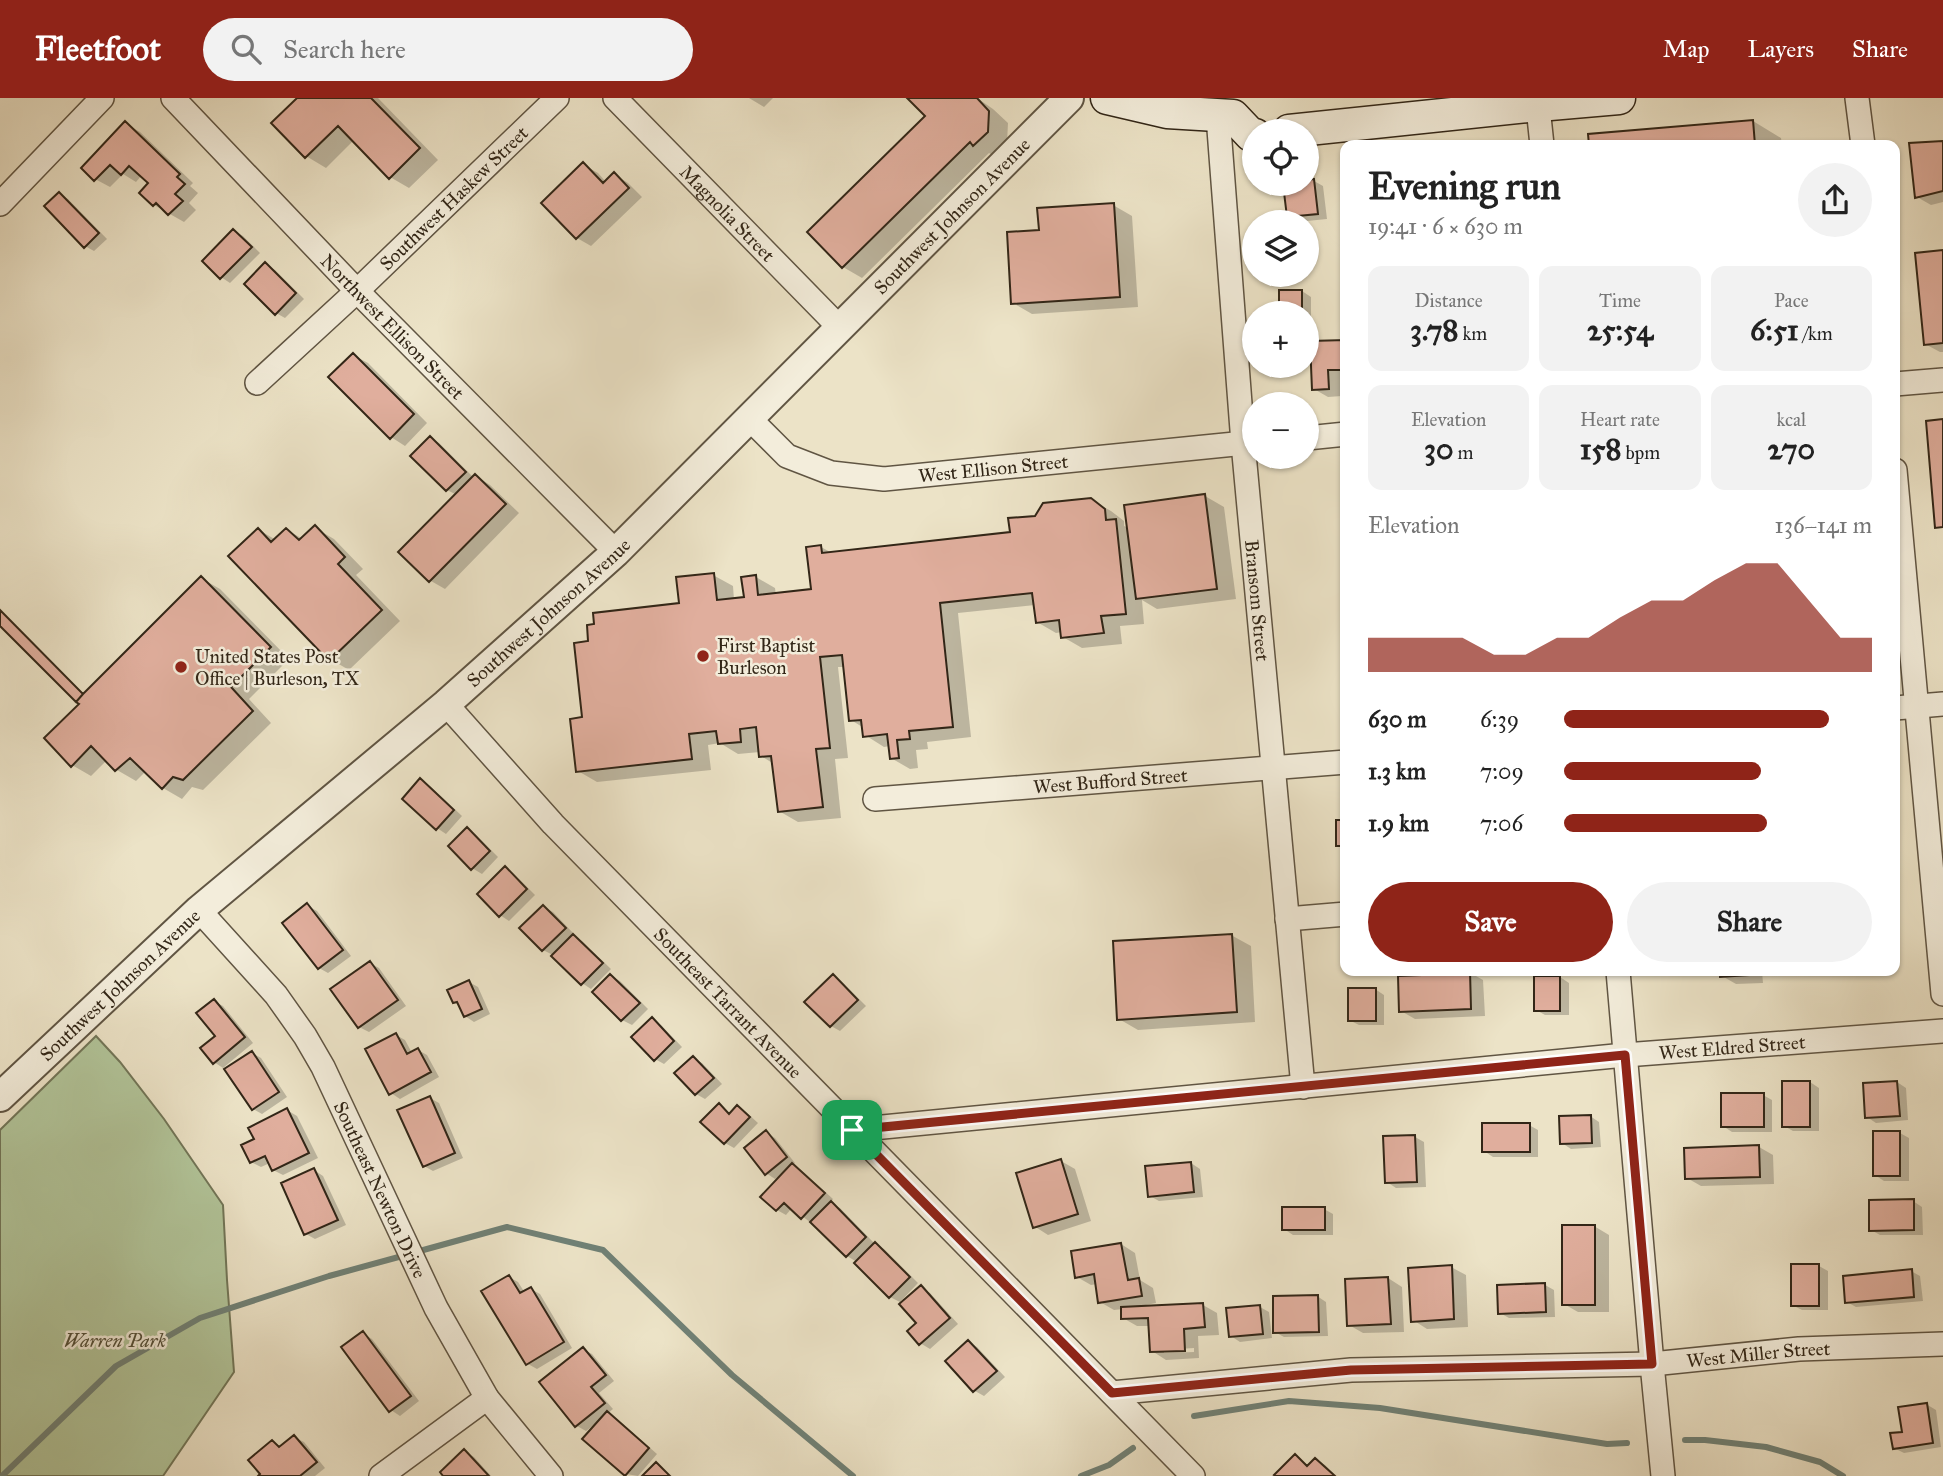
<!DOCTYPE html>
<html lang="en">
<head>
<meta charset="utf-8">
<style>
	body { margin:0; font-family:"IM FELL Great Primer",serif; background:#f2f2f2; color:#222; height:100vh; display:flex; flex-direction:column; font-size:26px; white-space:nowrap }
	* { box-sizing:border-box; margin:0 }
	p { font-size:23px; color:#767676 }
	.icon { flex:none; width:38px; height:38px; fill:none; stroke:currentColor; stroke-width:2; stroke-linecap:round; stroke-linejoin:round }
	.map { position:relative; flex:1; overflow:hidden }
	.sheet { position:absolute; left:1340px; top:42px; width:560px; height:836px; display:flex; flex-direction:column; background:#fff; border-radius:14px; box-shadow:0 2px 5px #0004 }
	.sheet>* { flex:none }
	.controls { position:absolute; left:1242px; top:21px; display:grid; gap:14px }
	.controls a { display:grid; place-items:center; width:77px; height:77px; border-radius:50%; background:#fff; box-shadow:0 2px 5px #0004; font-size:35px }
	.pin { position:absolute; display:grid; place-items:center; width:60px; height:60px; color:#fff; margin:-30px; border-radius:14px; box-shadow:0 4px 10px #0006 }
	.round { display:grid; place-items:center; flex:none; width:74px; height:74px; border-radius:37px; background:#f2f2f2 }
	.headline { display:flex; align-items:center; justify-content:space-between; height:119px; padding:0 28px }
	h1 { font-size:38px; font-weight:700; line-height:52px }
	.figures { display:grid; grid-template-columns:repeat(3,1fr); gap:10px; height:119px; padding:7px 28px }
	.figures div { display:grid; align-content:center; border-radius:14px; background:#f2f2f2; text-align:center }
	.figures b { font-size:30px; font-weight:700 }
	.figures small { font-size:19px; font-weight:400 }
	.figures p { font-size:19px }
	.chart { height:196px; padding:14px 28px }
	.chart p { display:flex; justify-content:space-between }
	.chart svg { width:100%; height:126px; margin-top:7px; fill:#8f2418; opacity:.7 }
	.button { display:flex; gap:14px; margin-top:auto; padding:14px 28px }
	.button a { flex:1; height:80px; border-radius:42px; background:#8f2418; color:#fff; font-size:28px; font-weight:700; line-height:80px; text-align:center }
	.button a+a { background:#f2f2f2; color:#222 }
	ul { padding:0 28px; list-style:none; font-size:23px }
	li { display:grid; grid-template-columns:112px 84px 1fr; align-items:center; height:52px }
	li i { height:18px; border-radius:9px; background:#8f2418 }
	header { display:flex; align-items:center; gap:42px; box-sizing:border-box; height:98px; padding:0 35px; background:#8f2418; color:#fff }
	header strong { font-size:33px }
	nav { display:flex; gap:38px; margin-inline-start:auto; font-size:24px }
	.search { width:490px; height:63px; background:#f2f2f2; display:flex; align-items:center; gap:18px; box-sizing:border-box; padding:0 24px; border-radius:38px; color:#767676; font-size:26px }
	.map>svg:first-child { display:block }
	.green { fill:#b2c59a; stroke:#727658; stroke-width:2 }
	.shadow { fill:#0003; fill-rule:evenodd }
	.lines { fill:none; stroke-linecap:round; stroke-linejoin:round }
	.stream { stroke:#708176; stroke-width:6 }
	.building { fill:#e0ae9d; stroke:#322617; stroke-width:2 }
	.minor-casing { stroke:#605543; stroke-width:26 }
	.tertiary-casing { stroke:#605543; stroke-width:32 }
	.secondary-casing { stroke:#322617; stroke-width:35 }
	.minor { stroke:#f3eddb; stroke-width:23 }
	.tertiary { stroke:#f3eddb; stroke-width:28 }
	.secondary { stroke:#f3eddb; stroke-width:32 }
	.route-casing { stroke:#fff; stroke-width:14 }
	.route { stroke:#8f2418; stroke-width:9 }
	.poi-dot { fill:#8f2418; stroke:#f3eddb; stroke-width:2.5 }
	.labels { text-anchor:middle; stroke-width:5; stroke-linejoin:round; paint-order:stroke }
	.street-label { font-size:19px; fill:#322617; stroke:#f3eddb }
	.poi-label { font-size:19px; fill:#322617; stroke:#f3eddb; text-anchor:start }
	.park-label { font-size:19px; font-style:italic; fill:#524e38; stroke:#f3eddb }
</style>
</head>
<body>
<header>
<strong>Fleetfoot</strong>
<div class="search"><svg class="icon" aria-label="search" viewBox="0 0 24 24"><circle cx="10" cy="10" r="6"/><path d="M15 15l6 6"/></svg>Search here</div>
<nav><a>Map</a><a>Layers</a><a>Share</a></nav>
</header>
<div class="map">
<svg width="1943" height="1378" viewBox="0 0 1943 1378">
	<rect width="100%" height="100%" fill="#ece3c7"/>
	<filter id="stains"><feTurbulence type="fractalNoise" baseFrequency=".00286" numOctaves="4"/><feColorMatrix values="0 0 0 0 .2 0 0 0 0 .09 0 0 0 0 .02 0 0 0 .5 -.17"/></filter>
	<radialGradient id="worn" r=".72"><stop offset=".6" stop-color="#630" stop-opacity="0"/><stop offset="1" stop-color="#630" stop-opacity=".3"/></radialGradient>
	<path class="green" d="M96 938 120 964 164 1021 223 1107 227 1182 234 1274 163 1378H0V1032Z"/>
	<path class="shadow" d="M300 0H378L438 62 409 90 390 79 354 42 326 70 306 58Z
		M749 0H773L764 9Z
		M910 0H977L993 11 1008 25 1007 45 994 58 989 55 862 180 843 169 927 18Z
		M1753 23 1781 40 1782 47H1591L1590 38Z
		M126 26 140 34 193 85 190 88 198 95 189 105 196 112 184 124 154 107 150 85 142 77 136 84 123 76 110 89 95 81Z
		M1943 45V104L1931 107 1917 99Z
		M584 67 598 75 606 84 614 76 628 85 642 99 591 148 577 140Z
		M1314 83 1323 88 1327 121 1297 124 1288 118 1285 86H1307Z
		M59 96 68 101 107 141 94 153 85 148Z
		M1113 107 1132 118 1138 209 1032 216 1013 205 1041 133Z
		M234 133 243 138 260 155 230 185 221 179Z
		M1943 154V254H1940L1925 246Z
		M265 167 275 172 304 201 285 220 276 215Z
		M1280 193H1302L1311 199V234H1307V215H1280Z
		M1346 244V280H1342V298L1328 299 1314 291Z
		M353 257 368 265 427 325 405 348 391 339Z
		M430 340 439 345 474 380 476 378 490 387 519 415 445 491 431 483 401 454 457 397 447 392 412 358Z
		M1205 398 1224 409 1236 501 1157 511 1142 502 1144 526 1120 528 1122 546 1082 550 1063 539 1062 534 1056 535 1037 524 1035 507 958 515 971 639 927 644 928 651 916 652 918 670 910 671 891 660 890 648 884 649 865 637 864 630 851 622 845 569H838L848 660 835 661 841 720 798 724 779 713 774 666 761 658 760 654 738 656 720 645 708 647 711 672 597 684 578 673 584 621 590 545 681 507 713 477 733 488 734 502 746 501 756 479 775 490 776 497 813 493 821 449 832 455 1012 435 1036 419 1091 402 1111 413 1124 423V428L1129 430Z
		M315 430 334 441 363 471 356 477 400 523 349 572 330 561 259 432 276 442 287 432 303 441Z
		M201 480 220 491 289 561 249 601 271 625 203 692 192 689 182 701 163 690 146 673 136 683 117 672 107 662 91 678 72 667 81 606 0 526V512L85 597Z
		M421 682 430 688 462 718 446 736 437 730Z
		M467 732 476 737 498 759 482 776 472 770Z
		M505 770 514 776 535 797 509 823 500 817Z
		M308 808 317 813 351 858 328 875 319 870 285 825Z
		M544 809 553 814 574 836 572 838 582 843 611 871 591 891 582 885 553 857 543 852Z
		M1231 837 1251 848 1255 924 1138 932 1119 921Z
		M370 865 379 870 406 908 369 934 359 929Z
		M1685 873H1762L1763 885 1736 886 1722 878V874L1689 875Z
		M1807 873H1842V874H1809Z
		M1469 874 1483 882 1485 918 1415 921 1401 913Z
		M611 878 620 883 648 911 632 927 622 922 595 894Z
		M833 878 842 884 866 908 840 933 831 928Z
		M1560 879 1569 885V917H1545L1536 912Z
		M469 884 478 889 490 916 474 924 465 918 461 908 454 904Z
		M1375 891 1384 897V927H1359L1349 922Z
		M214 903 223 908 253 945 223 970 214 964 217 938Z
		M652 922 661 927 682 949 664 966 655 961Z
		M396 937 405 942 412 955 418 952 427 957 439 979 400 1001 391 995Z
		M252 955 261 960 287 999 262 1016 253 1011Z
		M693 960 702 965 722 986 705 1001 696 996Z
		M1810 984 1819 990V1033H1793L1784 1028Z
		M1897 984 1906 990 1908 1022 1876 1025 1867 1019Z
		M1763 997 1772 1002V1034H1732L1723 1028Z
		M430 1000 439 1005 463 1060 433 1073 424 1068Z
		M719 1007 731 1016 738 1009 747 1015 758 1025 734 1050 725 1045Z
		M287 1012 297 1018 318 1060 283 1077 273 1072 270 1065 261 1069 251 1064 256 1042Z
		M1590 1018 1599 1024 1601 1049 1571 1051 1562 1045Z
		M1529 1027 1538 1032V1059H1493L1484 1053Z
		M766 1034 775 1040 795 1065 792 1067 801 1072 833 1101 830 1105 840 1110 874 1145 884 1151 918 1185 900 1204 890 1199 857 1164 847 1158 811 1125 792 1110 786 1117 777 1112 783 1077 782 1076 775 1081 766 1075Z
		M1900 1035 1909 1040V1083H1884L1875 1077Z
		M1415 1039 1424 1044 1426 1089 1396 1090 1387 1084Z
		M1759 1049 1773 1057 1774 1086 1701 1088 1687 1080Z
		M1061 1063 1075 1071 1091 1123 1048 1137 1034 1128Z
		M1191 1065 1200 1071 1203 1099 1159 1103 1150 1098Z
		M314 1072 323 1078 346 1127 315 1141 306 1136Z
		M1913 1103 1922 1109 1923 1137H1880L1871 1132Z
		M1324 1111 1333 1116V1137H1293L1284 1131Z
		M1594 1128 1609 1137V1214H1578L1564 1206Z
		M1121 1146 1135 1155 1140 1182 1153 1190 1156 1205 1146 1207V1210L1203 1207 1217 1215 1219 1237 1198 1238 1199 1260 1166 1262 1152 1253 1151 1228H1137L1123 1220V1211L1114 1212 1100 1204 1097 1186 1091 1187 1077 1179ZM1194 1250V1254L1164 1255V1252Z
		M1792 1168H1819L1828 1173V1212H1802L1792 1207Z
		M1451 1169 1466 1177 1468 1229 1427 1231 1413 1222Z
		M1911 1173 1920 1178 1923 1203 1856 1209 1847 1204Z
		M509 1179 518 1184 525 1195 531 1191 540 1196 572 1250 537 1271 528 1266 483 1194Z
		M1388 1180 1402 1189 1404 1234 1363 1235 1349 1227Z
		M1545 1187 1554 1192 1555 1219 1509 1220 1500 1215Z
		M921 1190 930 1195 958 1226 930 1251 920 1245 919 1225Z
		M1317 1198 1326 1204 1328 1238 1284 1239 1275 1234Z
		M1260 1209 1269 1214 1272 1240 1240 1244 1231 1238Z
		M363 1235 372 1241 419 1303 400 1318 391 1312Z
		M968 1244 977 1249 1005 1279 984 1298 975 1293 947 1263Z
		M583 1251 592 1256 614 1283 599 1295 613 1311 607 1316 616 1320 657 1356 638 1378 626 1376 595 1326 586 1333 577 1328Z
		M1926 1306 1936 1312 1941 1349 1904 1355 1894 1350Z
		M294 1339 304 1344 325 1370 315 1378H260L273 1344 282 1349Z
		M464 1353 474 1359 491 1378H446Z
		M1295 1358 1309 1368 1316 1362 1325 1367 1336 1378H1278Z"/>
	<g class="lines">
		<path class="stream" d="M416 1154 507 1129 603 1152 732 1277 853 1378
			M1194 1318 1289 1303 1380 1310 1607 1346 1627 1345
			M1685 1342H1705L1766 1349 1820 1364 1843 1378
			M2 1378 116 1268 200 1220 329 1178 406 1157
			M1081 1378 1109 1367 1133 1350"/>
	</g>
	<path class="building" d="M297 0H371L420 50 389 81 338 28 305 60 271 25Z
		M907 0H977L989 13 988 34 973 48 970 44 842 170 807 134 925 18Z
		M1753 22 1755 47H1589L1588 36Z
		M125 23 180 76 177 79 185 86 175 96 183 103 168 117 156 105 153 108 139 95 148 85 129 68 121 77 110 67 94 83 81 70Z
		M1943 43V93L1915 100 1909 45Z
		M583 64 603 85 614 74 629 90 576 141 541 105Z
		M1314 81 1318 116 1287 119 1283 86H1307V82Z
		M59 94 99 135 84 150 44 108Z
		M1114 105 1120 199 1011 206 1007 134 1039 132 1037 110Z
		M233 131 252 149 220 181 202 163Z
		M1943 152V245L1924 247 1915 155Z
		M265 164 296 195 275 217 244 186Z
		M1279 192H1302V215H1279Z
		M1346 242V272H1328L1329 291 1312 292 1310 243Z
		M353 255 414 316 390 341 328 279Z
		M1943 321V429L1935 430 1926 323Z
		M430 338 466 374 446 393 410 358Z
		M475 376 506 406 429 484 398 454Z
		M1205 396 1217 491 1136 501 1124 407Z
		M1091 400 1105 411 1106 422 1116 421 1126 516 1101 518 1104 535 1061 540 1059 522 1036 525 1032 495 940 505 953 629 909 633 910 641 897 642 899 660 890 661 887 636 863 639 861 622 849 623 842 557 820 559 830 650 816 651 823 709 778 714 771 658 759 659 756 629 740 631 741 644 718 646 716 633 689 636 692 661 576 674 570 621 582 619 574 545 588 543 587 527 594 526 593 515 679 505 676 479 714 475 717 502 744 499 741 479 756 477 758 497 811 491 806 449 821 447 822 455 1010 434 1008 420 1035 418 1043 405Z
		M315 427 345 459 338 466 382 512 329 563 228 458 258 430 271 444 286 430 299 442Z
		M201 478 271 549 231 589 253 613 183 682 173 679 162 691 130 660 115 673 91 648 71 669 44 640 79 606 76 604 83 596Z
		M0 512 83 596 76 604 0 528Z
		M420 680 454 712 436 732 402 701Z
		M1336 722H1346V748H1336Z
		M467 729 490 753 471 772 448 748Z
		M505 768 527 791 499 819 477 796Z
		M307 805 343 852 318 871 282 825Z
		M543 807 566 830 542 853 519 830Z
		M573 836 603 865 581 887 551 858Z
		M1232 836 1237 914 1117 922 1113 843Z
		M370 863 398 902 358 930 330 891Z
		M1421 873H1470L1471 911 1399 914 1398 878 1421 877Z
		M1720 873H1749V877L1720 879Z
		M610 876 640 905 621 923 592 894Z
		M833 876 858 902 830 929 804 904Z
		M1534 878H1560V913H1534Z
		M469 882 482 911 464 919 457 904 453 905 447 892Z
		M1348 890H1376V923H1348Z
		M214 901 245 939 213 966 200 950 215 938 196 915Z
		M652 919 674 943 654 963 631 939Z
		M396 935 407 956 418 950 431 974 389 997 365 951Z
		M252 953 279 994 252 1012 224 971Z
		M693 958 714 980 695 997 674 975Z
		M1782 983H1810V1029H1782Z
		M1897 983 1900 1018 1865 1020 1863 985Z
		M1721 995H1764V1029H1721Z
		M430 998 455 1055 423 1069 397 1012Z
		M719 1005 729 1016 737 1007 750 1019 724 1046 700 1024Z
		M287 1010 309 1055 272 1073 265 1058 250 1065 241 1047 254 1041 248 1030Z
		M1591 1017 1592 1045 1560 1046 1559 1018Z
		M1482 1025H1530V1054H1482Z
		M766 1032 787 1059 765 1077 744 1050Z
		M1873 1033H1900V1078H1873Z
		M1415 1037 1417 1084 1385 1085 1383 1038Z
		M1759 1047 1760 1079 1685 1081 1684 1050Z
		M1061 1061 1078 1116 1033 1130 1016 1075Z
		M1191 1064 1194 1094 1148 1099 1145 1068Z
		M792 1065 825 1095 801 1121 784 1105 776 1113 760 1099Z
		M314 1070 338 1122 304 1137 281 1085Z
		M1914 1101V1132L1869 1133V1102Z
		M831 1103 866 1139 846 1159 810 1124Z
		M1282 1109H1325V1132H1282Z
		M1562 1127H1595V1207H1562Z
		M875 1144 910 1179 889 1200 854 1165Z
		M1121 1145 1128 1182 1139 1180 1142 1198 1098 1205 1094 1176 1075 1180 1071 1153Z
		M1791 1166H1819V1208H1791Z
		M1452 1167 1454 1221 1411 1224 1408 1170Z
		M1912 1171 1914 1199 1845 1205 1843 1178Z
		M509 1177 520 1195 531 1189 564 1244 526 1267 481 1193Z
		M1388 1179 1391 1226 1347 1228 1345 1181Z
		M1545 1185 1546 1214 1498 1216 1497 1187Z
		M921 1187 950 1220 919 1247 907 1233 916 1225 899 1206Z
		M1318 1197 1319 1234 1273 1235V1198Z
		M1203 1205 1205 1229 1184 1231 1185 1253 1150 1254 1148 1220 1121 1221V1209Z
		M1260 1207 1263 1236 1229 1239 1226 1210Z
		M363 1233 411 1298 389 1314 341 1249Z
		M968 1242 997 1273 973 1294 945 1263Z
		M583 1249 606 1277 591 1289 605 1305 575 1329 539 1284Z
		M1927 1305 1933 1345 1893 1351 1890 1335 1902 1334 1898 1309Z
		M607 1313 649 1350 625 1378 582 1341Z
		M294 1337 317 1364 300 1378H258L260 1376 248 1362 272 1342 279 1349Z
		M464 1351 489 1378H443L440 1374Z
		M1295 1356 1307 1368 1315 1360 1335 1378H1276L1274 1377Z
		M656 1364 670 1378H642Z"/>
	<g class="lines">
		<defs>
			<g id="minor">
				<path id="s1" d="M173 0 357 193 616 454"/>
				<path id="s2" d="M615 0 840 230"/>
				<path d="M1537 0 1542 47"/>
				<path d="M1857 0 1863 47"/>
				<path id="s3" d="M1218 18 1243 345 1303 989"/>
				<path d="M0 106 102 0"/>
				<path id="s4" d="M257 285 357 193 557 0"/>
				<path d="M1895 286 1943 282"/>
				<path id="s5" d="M749 320 787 358 831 375 884 381 1255 344"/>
				<path d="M1307 340 1346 336"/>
				<path d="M1895 372 1943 896"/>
				<path id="s6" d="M446 606 553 726 1193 1378"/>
				<path d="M1895 610 1943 606"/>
				<path id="s7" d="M875 701 1346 664"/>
				<path id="s8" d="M199 812 276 897 305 938 323 969 436 1210 487 1300 551 1378"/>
				<path d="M1287 821 1346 816"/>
				<path d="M1618 873 1652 1266 1663 1378"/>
				<path id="s9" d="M852 1032 1625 957 1943 933"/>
				<path id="s10" d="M1112 1295 1351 1272 1652 1266 1799 1251 1943 1246"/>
				<path d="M381 1378 487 1300"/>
			</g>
			<g id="tertiary">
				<path id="s11" d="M0 999 199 812 446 606 616 454 1069 0"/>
			</g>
			<path id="secondary" d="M1107 0 1167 14 1233 18 1251 37H1255
				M1289 33 1538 7 1619 0"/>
		</defs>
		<use href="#minor" class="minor-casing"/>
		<use href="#tertiary" class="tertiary-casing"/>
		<use href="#secondary" class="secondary-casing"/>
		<use href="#minor" class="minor"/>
		<use href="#tertiary" class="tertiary"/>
		<use href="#secondary" class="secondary"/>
	</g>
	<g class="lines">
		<defs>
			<path id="route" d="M1625 957 1652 1266 1351 1272 1112 1295 852 1032Z"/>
		</defs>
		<use href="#route" class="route-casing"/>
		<use href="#route" class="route"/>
	</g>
	<g class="poi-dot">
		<circle cx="703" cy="558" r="7"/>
		<circle cx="181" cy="569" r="7"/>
	</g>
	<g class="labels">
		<g class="street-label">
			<text dy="7" stroke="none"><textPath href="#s4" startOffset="270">Southwest Haskew Street</textPath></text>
			<text dy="7" stroke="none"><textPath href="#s2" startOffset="161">Magnolia Street</textPath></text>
			<text dy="7" stroke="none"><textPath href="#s11" startOffset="1298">Southwest Johnson Avenue</textPath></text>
			<text dy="7" stroke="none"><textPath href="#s1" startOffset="317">Northwest Ellison Street</textPath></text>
			<text dy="7" stroke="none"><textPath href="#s5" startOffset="264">West Ellison Street</textPath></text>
			<text dy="7" stroke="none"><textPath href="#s3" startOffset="486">Bransom Street</textPath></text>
			<text dy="7" stroke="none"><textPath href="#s11" startOffset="732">Southwest Johnson Avenue</textPath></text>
			<text dy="7" stroke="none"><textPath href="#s7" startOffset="236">West Bufford Street</textPath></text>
			<text dy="7" stroke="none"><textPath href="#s11" startOffset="164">Southwest Johnson Avenue</textPath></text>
			<text dy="7" stroke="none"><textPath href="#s6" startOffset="411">Southeast Tarrant Avenue</textPath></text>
			<text dy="7" stroke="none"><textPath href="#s9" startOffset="884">West Eldred Street</textPath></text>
			<text dy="7" stroke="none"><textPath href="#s8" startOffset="336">Southeast Newton Drive</textPath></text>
			<text dy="7" stroke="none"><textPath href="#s10" startOffset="648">West Miller Street</textPath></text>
		</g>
		<g class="poi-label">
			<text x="717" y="554">First Baptist<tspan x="717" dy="22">Burleson</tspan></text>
			<text x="195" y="565">United States Post<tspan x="195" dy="22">Office | Burleson, TX</tspan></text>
		</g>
		<g class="park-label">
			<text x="115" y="1249">Warren Park</text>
		</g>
	</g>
	<rect width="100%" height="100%" filter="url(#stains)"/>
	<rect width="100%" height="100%" fill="url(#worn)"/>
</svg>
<div class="controls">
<a><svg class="icon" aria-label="locate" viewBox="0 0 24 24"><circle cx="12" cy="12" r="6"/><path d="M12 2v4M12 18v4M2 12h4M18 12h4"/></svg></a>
<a><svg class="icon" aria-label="layers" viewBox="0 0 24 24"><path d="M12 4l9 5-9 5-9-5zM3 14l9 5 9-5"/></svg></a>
<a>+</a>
<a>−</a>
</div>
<div class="pin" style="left:852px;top:1032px;background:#1e9e55"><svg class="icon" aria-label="arrive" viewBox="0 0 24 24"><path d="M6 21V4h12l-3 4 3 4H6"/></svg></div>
<section class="sheet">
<div class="headline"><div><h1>Evening run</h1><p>19:41 · 6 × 630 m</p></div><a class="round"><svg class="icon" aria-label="share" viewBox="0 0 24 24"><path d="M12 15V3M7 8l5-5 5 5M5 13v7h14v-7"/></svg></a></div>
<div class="figures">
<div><p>Distance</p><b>3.78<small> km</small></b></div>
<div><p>Time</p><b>25:54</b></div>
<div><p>Pace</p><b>6:51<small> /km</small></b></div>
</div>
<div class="figures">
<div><p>Elevation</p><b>30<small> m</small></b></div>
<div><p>Heart rate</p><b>158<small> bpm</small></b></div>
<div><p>kcal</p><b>270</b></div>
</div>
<div class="chart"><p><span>Elevation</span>136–141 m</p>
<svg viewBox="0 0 160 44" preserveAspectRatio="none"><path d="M0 44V32L10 32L20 32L30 32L40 38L50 38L60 32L70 32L80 25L90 19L100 19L110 12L120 6L130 6L140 19L150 32L160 32V44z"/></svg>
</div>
<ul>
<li><b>630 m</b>6:39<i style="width:86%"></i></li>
<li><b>1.3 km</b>7:09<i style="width:64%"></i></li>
<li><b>1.9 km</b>7:06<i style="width:66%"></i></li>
</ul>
<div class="button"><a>Save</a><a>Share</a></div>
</section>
</div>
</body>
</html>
